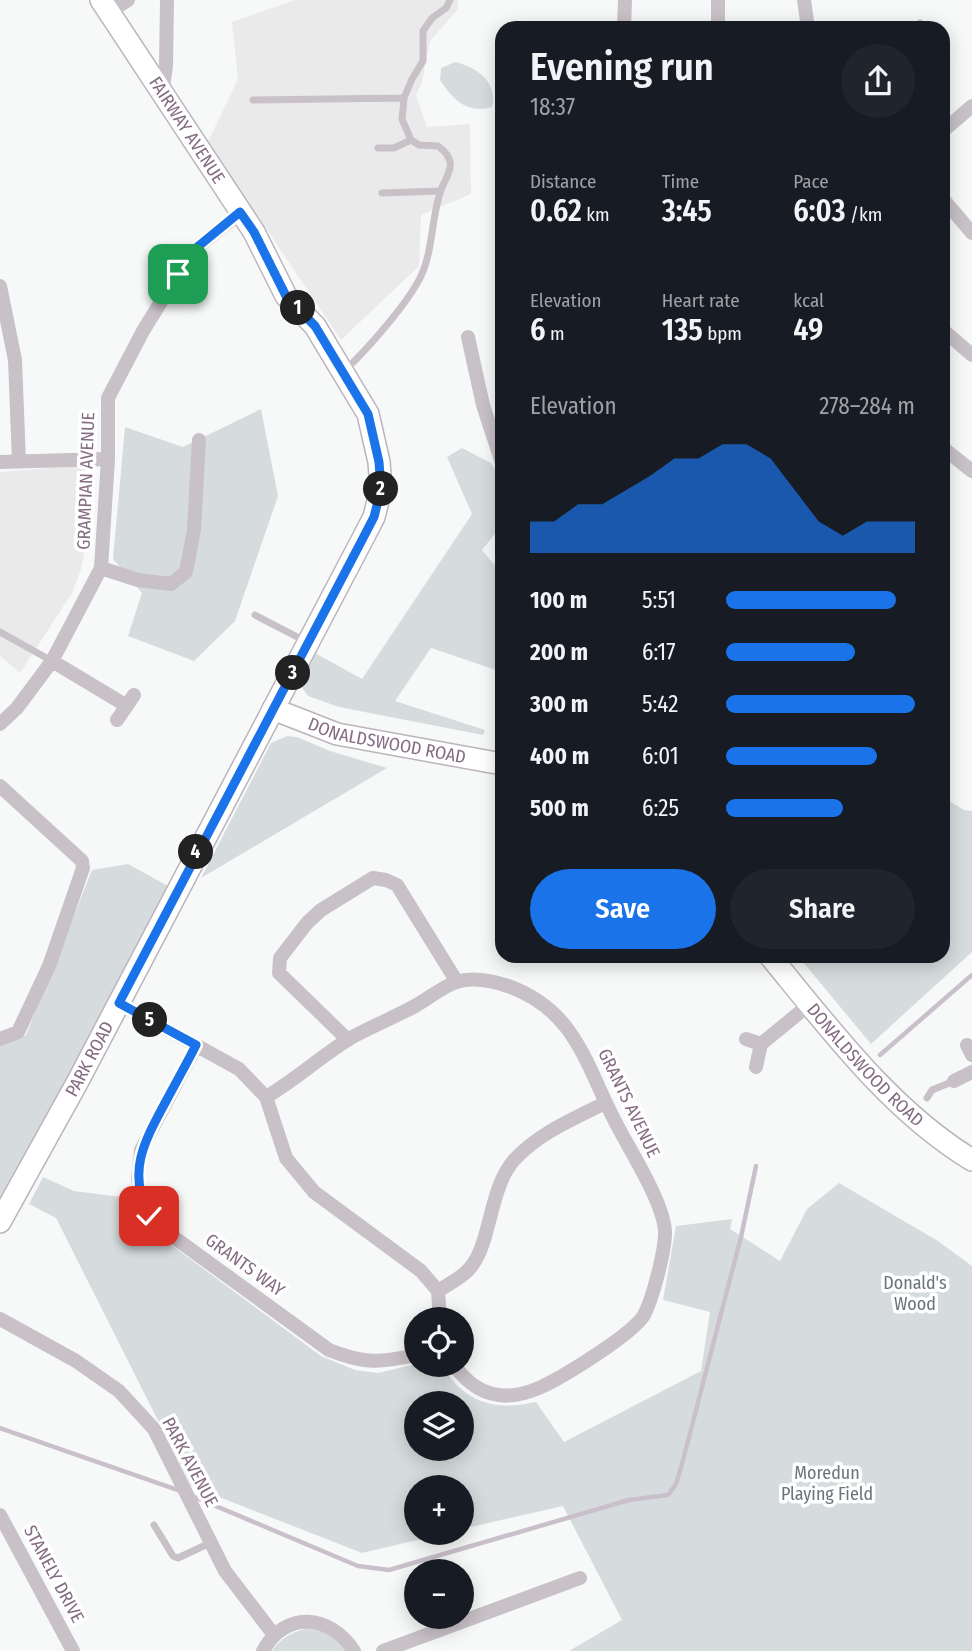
<!DOCTYPE html>
<html lang="en">
<head>
<meta charset="utf-8">
<style>
	body { margin:0; font-family:"Fira Sans Condensed",sans-serif; background:#20242c; color:#f1f3f6; height:100vh; display:flex; flex-direction:column; font-size:26px; white-space:nowrap }
	* { box-sizing:border-box; margin:0 }
	p { font-size:23px; color:#9ea1a6 }
	.icon { flex:none; width:38px; height:38px; fill:none; stroke:currentColor; stroke-width:2; stroke-linecap:round; stroke-linejoin:round }
	.map { position:relative; flex:1; overflow:hidden }
	.side { position:absolute; left:495px; top:21px; width:455px; height:942px; display:flex; flex-direction:column; background:#171b24; border-radius:21px; box-shadow:0 4px 18px #0003 }
	.side>* { flex:none }
	.fabs { position:absolute; left:404px; top:1307px; display:grid; gap:14px }
	.fabs a { display:grid; place-items:center; width:70px; height:70px; border-radius:50%; background:#171b24; box-shadow:0 4px 18px #0003; font-size:35px }
	.pin { position:absolute; display:grid; place-items:center; width:60px; height:60px; color:#fff; margin:-30px; border-radius:14px; box-shadow:0 4px 10px #0006 }
	.km { position:absolute; width:35px; height:35px; margin:-18px; border-radius:50%; background:#222; color:#fff; font-size:19px; line-height:35px; text-align:center }
	.round { display:grid; place-items:center; flex:none; width:74px; height:74px; border-radius:37px; background:#20242c }
	.summary { display:flex; align-items:center; justify-content:space-between; height:119px; padding:0 35px }
	h1 { font-size:38px; font-weight:600; line-height:52px }
	.stats { display:grid; grid-template-columns:repeat(3,1fr); gap:10px; height:119px; padding:7px 35px }
	.stats div { display:grid; align-content:center }
	.stats b { font-size:30px; font-weight:600 }
	.stats small { font-size:19px; font-weight:400 }
	.stats p { font-size:19px }
	.chart { height:196px; padding:14px 35px }
	.chart p { display:flex; justify-content:space-between }
	.chart svg { width:100%; height:126px; margin-top:7px; fill:#1a73e8; opacity:.7 }
	.primary-button { display:flex; gap:14px; margin-top:auto; padding:14px 35px }
	.primary-button a { flex:1; height:80px; border-radius:42px; background:#1a73e8; color:#fff; font-size:28px; font-weight:600; line-height:80px; text-align:center }
	.primary-button a+a { background:#20242c; color:#f1f3f6 }
	ul { padding:0 35px; list-style:none; font-size:23px }
	li { display:grid; grid-template-columns:112px 84px 1fr; align-items:center; height:52px }
	li i { height:18px; border-radius:9px; background:#1a73e8 }
	.map>svg:first-child { display:block }
	.built { fill:#eaeaea }
	.green { fill:#d6dcdd; fill-rule:evenodd }
	.lines { fill:none; stroke-linecap:round; stroke-linejoin:round }
	.stream { stroke:#cac0cb; stroke-width:4.5 }
	.secondary-casing { stroke:#bcb4bc; stroke-width:24 }
	.lane { stroke:#c8c1c7; stroke-width:7 }
	.street { stroke:#c8c1c7; stroke-width:14 }
	.secondary { stroke:#fff; stroke-width:21 }
	.route-casing { stroke:#fff; stroke-width:14 }
	.route { stroke:#1a73e8; stroke-width:9 }
	.labels { text-anchor:middle; stroke-width:7; stroke-linejoin:round; paint-order:stroke }
	.street-label { font-size:18px; fill:#846c82; stroke:#fff }
	.park-label { font-size:18px; fill:#6a747c; stroke:#fff }
</style>
</head>
<body>
<div class="map">
<svg width="972" height="1651" viewBox="0 0 972 1651">
	<rect width="100%" height="100%" fill="#f7f9f8"/>
	<path class="built" d="M295 0H458V9L430 41 422 82 416 95 427 127 470 124 471 194 421 215 419 266 341 340 208 142 238 79 232 22Z
		M76 466 86 470 92 481 87 538 81 569 72 593 20 673 0 656V472Z"/>
	<path class="green" d="M455 62C476 67 498 81 492 107 467 114 453 100 440 80L441 68Z
		M261 409 278 496 235 621 194 661 128 636 142 593 113 559 125 427 183 447Z
		M462 448 491 463 502 480V525L482 550 502 574V672L431 648 395 701 485 730 483 735 339 707 308 696 301 686 315 653 362 679 472 514 447 457Z
		M287 736 297 737 330 751 387 768 201 878 271 743Z
		M943 797 964 810 972 811V952L871 1044 798 956H943Z
		M128 864 170 887 67 1078 0 1210V1046L26 1035 92 870Z
		M43 1177 74 1191 122 1197 135 1218 321 1356 355 1370 378 1373 416 1364 439 1365C446 1371 451 1380 458 1386 480 1408 508 1408 536 1402L564 1442 701 1371 710 1312 663 1300 676 1226 732 1219 730 1229 780 1261 807 1209 839 1183 938 1241 972 1266V1651H569L622 1620 563 1506 462 1529V1488H416V1533H447L362 1553 191 1486 56 1218 29 1204ZM416 1404H462V1449H416Z
		M305 1629C325 1629 333 1636 346 1651H272C281 1638 290 1633 305 1629Z"/>
	<g class="lines">
		<path class="stream" d="M880 1055 972 975
			M0 1428 181 1491
			M192 1496 358 1566 389 1570 629 1500 668 1495 676 1484 682 1464 741 1237 756 1166"/>
		<defs>
			<g id="secondary">
				<path id="s1" d="M273 709 337 734 502 764"/>
				<path id="s2" d="M770 956C830 1029 890 1110 972 1160"/>
				<path id="s3" d="M0 1222 78 1081 361 542 374 517 381 489 379 462 368 414 315 326 286 296 254 232 101 0"/>
			</g>
		</defs>
		<use href="#secondary" class="secondary-casing"/>
		<path class="lane" d="M915 28 920 23
			M253 100 404 98
			M378 148H394L411 140
			M382 193 440 191
			M344 371C366 351 407 304 420 278 433 252 431 221 440 193 446 174 461 163 438 146L419 145 411 140 402 119 403 110 404 98 412 79 423 61V31L432 18 446 8 450 0
			M255 615 305 641
			M0 632 52 661
			M927 1098 932 1090 954 1081
			M154 1525 173 1556 178 1558 210 1543"/>
		<path class="street" d="M718 0V28
			M804 0 808 28
			M109 12 128 0
			M624 28 625 0
			M162 94 166 66 167 0
			M943 131 972 106
			M943 199 972 233
			M0 286 15 360 19 461
			M943 330 972 355
			M468 337 483 405 502 463
			M943 448 972 471
			M0 462 108 459
			M101 568 138 580 171 584 186 572 194 530 199 440
			M52 661 127 706
			M117 720 134 695
			M0 724 17 708 52 661 101 568 108 459V398L143 331 178 274 184 258 241 212
			M0 786 82 861 83 868 49 966 18 1032 0 1039
			M119 1003 239 1069 266 1097 286 1158 314 1192 421 1271 438 1291 440 1320
			M746 1039 761 1044
			M348 1040 279 973 280 958 307 923 321 910 373 878 386 880 397 885 457 982
			M967 1045 972 1055
			M196 1046 141 1150 138 1179 143 1204 157 1225 329 1350C365 1364 379 1363 416 1355
			M756 1067 761 1044 810 1004
			M954 1081 972 1072
			M266 1097C295 1080 320 1057 349 1039 370 1027 393 1018 415 1006 428 999 442 987 456 982 472 977 493 981 508 986 578 1011 586 1068 618 1127 631 1152 665 1205 665 1233 665 1251 653 1298 644 1315 633 1334 563 1377 541 1387 506 1403 477 1397 454 1365
			M438 1291C447 1285 457 1280 465 1273 492 1251 487 1191 514 1160 539 1133 573 1119 605 1103
			M0 1319 76 1361 119 1391 154 1429 225 1571 274 1635
			M0 1515 73 1651
			M263 1651C285 1610 330 1614 354 1651
			M383 1651 580 1578"/>
		<use href="#secondary" class="secondary"/>
	</g>
	<g class="lines">
		<defs>
			<path id="route" d="M149 1216C127 1172 144 1142 165 1103 175 1084 186 1065 196 1045L119 1003 361 542 374 517 381 489 379 462 368 414 315 326 286 296 254 232 240 212 184 258 178 274"/>
		</defs>
		<use href="#route" class="route-casing"/>
		<use href="#route" class="route"/>
	</g>
	<g class="labels">
		<g class="street-label">
			<text transform="translate(187 130) rotate(57)" y="6">FAIRWAY AVENUE</text>
			<text transform="translate(86 481) rotate(-88)" y="6">GRAMPIAN AVENUE</text>
			<text dy="6" stroke="none"><textPath href="#s1" startOffset="119">DONALDSWOOD ROAD</textPath></text>
			<text dy="6" stroke="none"><textPath href="#s3" startOffset="186">PARK ROAD</textPath></text>
			<text dy="6" stroke="none"><textPath href="#s2" startOffset="145">DONALDSWOOD ROAD</textPath></text>
			<text transform="translate(629 1103) rotate(64)" y="6">GRANTS AVENUE</text>
			<text transform="translate(245 1265) rotate(36)" y="6">GRANTS WAY</text>
			<text transform="translate(190 1462) rotate(62)" y="6">PARK AVENUE</text>
			<text transform="translate(54 1574) rotate(62)" y="6">STANELY DRIVE</text>
		</g>
		<g class="park-label">
			<text x="915" y="1289">Donald's<tspan x="915" dy="21">Wood</tspan></text>
			<text x="827" y="1479">Moredun<tspan x="827" dy="21">Playing Field</tspan></text>
		</g>
	</g>
</svg>
<div class="fabs">
<a><svg class="icon" aria-label="locate" viewBox="0 0 24 24"><circle cx="12" cy="12" r="6"/><path d="M12 2v4M12 18v4M2 12h4M18 12h4"/></svg></a>
<a><svg class="icon" aria-label="layers" viewBox="0 0 24 24"><path d="M12 4l9 5-9 5-9-5zM3 14l9 5 9-5"/></svg></a>
<a>+</a>
<a>−</a>
</div>
<div class="pin" style="left:178px;top:274px;background:#1e9e55"><svg class="icon" aria-label="arrive" viewBox="0 0 24 24"><path d="M6 21V4h12l-3 4 3 4H6"/></svg></div>
<div class="pin" style="left:149px;top:1216px;background:#d93025"><svg class="icon" aria-label="check" viewBox="0 0 24 24"><path d="M5 12l5 5 9-10"/></svg></div>
<b class="km" style="left:298px;top:308px">1</b>
<b class="km" style="left:381px;top:489px">2</b>
<b class="km" style="left:293px;top:673px">3</b>
<b class="km" style="left:196px;top:852px">4</b>
<b class="km" style="left:150px;top:1020px">5</b>
<section class="side">
<div class="summary"><div><h1>Evening run</h1><p>18:37</p></div><a class="round"><svg class="icon" aria-label="share" viewBox="0 0 24 24"><path d="M12 15V3M7 8l5-5 5 5M5 13v7h14v-7"/></svg></a></div>
<div class="stats">
<div><p>Distance</p><b>0.62<small> km</small></b></div>
<div><p>Time</p><b>3:45</b></div>
<div><p>Pace</p><b>6:03<small> /km</small></b></div>
</div>
<div class="stats">
<div><p>Elevation</p><b>6<small> m</small></b></div>
<div><p>Heart rate</p><b>135<small> bpm</small></b></div>
<div><p>kcal</p><b>49</b></div>
</div>
<div class="chart"><p><span>Elevation</span>278–284 m</p>
<svg viewBox="0 0 160 44" preserveAspectRatio="none"><path d="M0 44V33L10 33L20 27L30 27L40 22L50 17L60 11L70 11L80 6L90 6L100 11L110 22L120 33L130 38L140 33L150 33L160 33V44z"/></svg>
</div>
<ul>
<li><b>100 m</b>5:51<i style="width:90%"></i></li>
<li><b>200 m</b>6:17<i style="width:68%"></i></li>
<li><b>300 m</b>5:42<i style="width:100%"></i></li>
<li><b>400 m</b>6:01<i style="width:80%"></i></li>
<li><b>500 m</b>6:25<i style="width:62%"></i></li>
</ul>
<div class="primary-button"><a>Save</a><a>Share</a></div>
</section>
</div>
</body>
</html>
